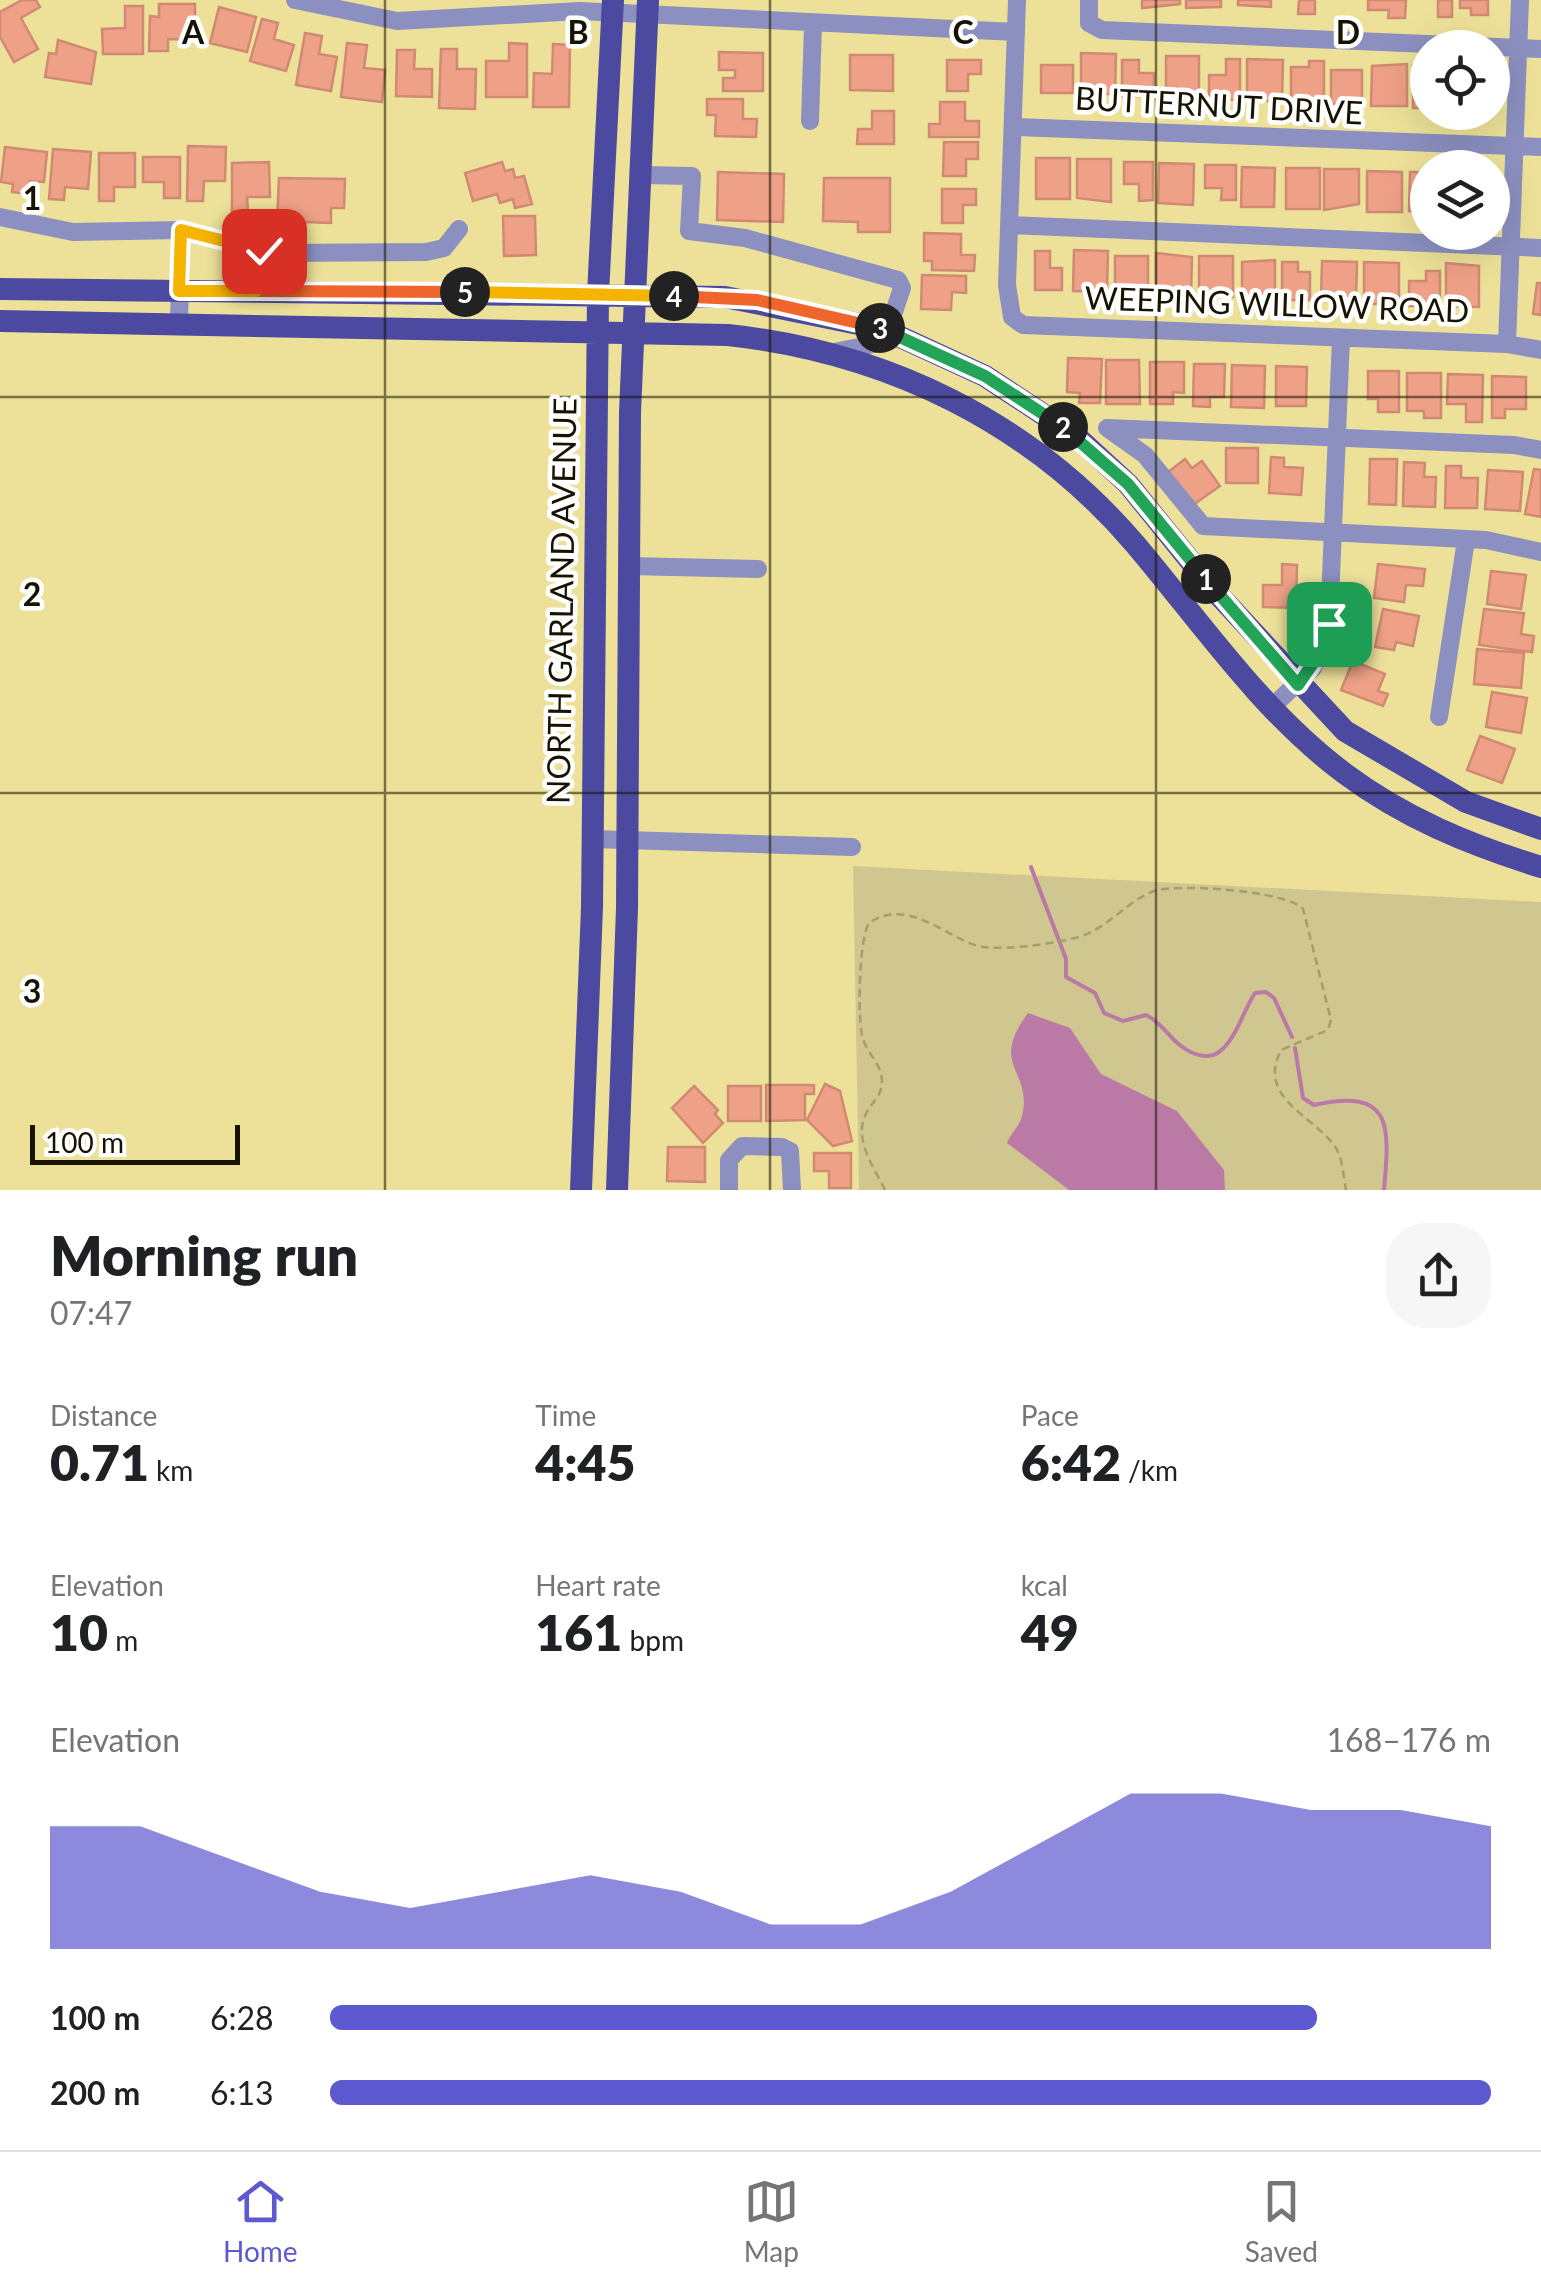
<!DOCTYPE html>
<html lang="en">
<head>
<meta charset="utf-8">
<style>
	body { margin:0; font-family:Lato,sans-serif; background:#f6f6f6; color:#202124; height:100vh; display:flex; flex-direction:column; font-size:38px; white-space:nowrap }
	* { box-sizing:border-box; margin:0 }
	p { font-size:32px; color:#757577 }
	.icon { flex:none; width:55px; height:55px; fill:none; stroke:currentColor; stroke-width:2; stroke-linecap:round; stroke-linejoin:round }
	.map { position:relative; height:1190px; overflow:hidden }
	.sheet { display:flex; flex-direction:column; background:#fff; flex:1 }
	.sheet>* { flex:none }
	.tools { position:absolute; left:1410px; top:30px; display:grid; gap:20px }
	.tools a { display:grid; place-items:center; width:100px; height:100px; border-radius:50%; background:#fff; box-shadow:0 10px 40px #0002; font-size:50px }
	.scale { position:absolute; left:30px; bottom:25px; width:210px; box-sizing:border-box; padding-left:10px; border:5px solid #181300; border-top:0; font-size:28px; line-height:35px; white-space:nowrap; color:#181300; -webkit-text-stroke:8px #fff; paint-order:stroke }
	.pin { position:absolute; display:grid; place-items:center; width:85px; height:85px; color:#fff; margin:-42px; border-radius:20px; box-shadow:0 5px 15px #0006 }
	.km { position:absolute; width:50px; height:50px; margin:-25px; border-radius:50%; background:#222; color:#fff; font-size:28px; line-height:50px; text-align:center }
	.round { display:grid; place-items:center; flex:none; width:105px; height:105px; border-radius:40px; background:#f6f6f6 }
	.summary { display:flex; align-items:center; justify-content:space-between; height:170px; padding:0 50px }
	h1 { font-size:55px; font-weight:800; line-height:75px }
	.figures { display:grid; grid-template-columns:repeat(3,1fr); gap:15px; height:170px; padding:10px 50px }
	.figures div { display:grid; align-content:center }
	.figures b { font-size:50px; font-weight:800 }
	.figures small { font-size:28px; font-weight:400 }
	.figures p { font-size:28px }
	.chart { height:280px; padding:20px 50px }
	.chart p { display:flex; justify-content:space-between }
	.chart svg { width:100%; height:180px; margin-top:10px; fill:#5d59d1; opacity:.7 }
	ul { padding:0 50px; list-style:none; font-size:32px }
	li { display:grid; grid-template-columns:160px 120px 1fr; align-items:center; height:75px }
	li i { height:25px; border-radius:12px; background:#5d59d1 }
	.menu { display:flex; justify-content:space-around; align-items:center; height:140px; border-top:2px solid #e0e0e0; background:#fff; font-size:28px; color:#757577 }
	.menu a { display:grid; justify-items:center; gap:5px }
	.menu .selected { color:#5d59d1 }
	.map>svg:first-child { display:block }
	.green { fill:#d0c790 }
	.water { fill:#bb7aa6 }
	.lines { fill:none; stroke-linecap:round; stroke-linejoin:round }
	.stream { stroke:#bb7aa6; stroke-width:4 }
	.building { fill:#eea187; stroke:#d08a73; stroke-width:2.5 }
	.path { stroke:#a79d67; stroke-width:2.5; stroke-dasharray:8 5; stroke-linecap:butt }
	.minor { stroke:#8b90c0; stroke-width:18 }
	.major { stroke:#4b4aa0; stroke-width:22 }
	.split-1-casing { stroke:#fff; stroke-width:20 }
	.split-2-casing { stroke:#fff; stroke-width:20 }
	.split-3-casing { stroke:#fff; stroke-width:20 }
	.split-4-casing { stroke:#fff; stroke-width:20 }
	.split-5-casing { stroke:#fff; stroke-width:20 }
	.split-6-casing { stroke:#fff; stroke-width:20 }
	.split-7-casing { stroke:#fff; stroke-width:20 }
	.split-1 { stroke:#22a559; stroke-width:12 }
	.split-2 { stroke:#22a559; stroke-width:12 }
	.split-3 { stroke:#22a559; stroke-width:12 }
	.split-4 { stroke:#f0652b; stroke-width:12 }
	.split-5 { stroke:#f5b400; stroke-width:12 }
	.split-6 { stroke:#f0652b; stroke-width:12 }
	.split-7 { stroke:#f5b400; stroke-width:12 }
	.grid { fill:none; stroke:#181300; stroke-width:2.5; stroke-opacity:0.55 }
	.labels { text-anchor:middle; stroke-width:9; stroke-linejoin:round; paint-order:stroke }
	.street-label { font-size:32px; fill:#181300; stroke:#fff }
	.grid-label { font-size:32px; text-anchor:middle; font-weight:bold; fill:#181300; stroke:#fff; stroke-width:9; stroke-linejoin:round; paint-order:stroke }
</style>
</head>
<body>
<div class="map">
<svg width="1541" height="1190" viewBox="0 0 1541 1190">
	<rect width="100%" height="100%" fill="#ede199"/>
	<path class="green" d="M853 866 1541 902V1190H859Z"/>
	<path class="water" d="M1028 1013 1070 1028 1101 1074 1177 1111 1224 1170 1225 1190H1069L1007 1143C1010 1135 1020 1125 1022 1116 1033 1069 988 1067 1028 1013Z"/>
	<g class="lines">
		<path class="stream" d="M1031 867 1066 959V977L1095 993 1104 1013 1123 1021 1146 1015C1162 1023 1168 1036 1181 1046 1227 1080 1237 1020 1255 993L1266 992 1274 998 1292 1037
			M1295 1048 1303 1098 1314 1105C1392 1088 1390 1123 1384 1190"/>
	</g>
	<path class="building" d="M22 0H36L40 7 21 18 38 49 14 62 0 37V12Z
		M1142 0H1180V4L1142 8Z
		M1186 0H1221V7L1186 8Z
		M1238 0H1271V7L1238 5Z
		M1299 0H1315V14H1298Z
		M1368 0H1406L1405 18H1388L1389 10H1368Z
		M1438 0H1452V17H1438Z
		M1460 0H1488V15H1471V8H1460Z
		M159 4H195V40L168 39V51H149L150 16 159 17Z
		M125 6H143V54H103L102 29 125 28Z
		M219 7 256 17 247 52 210 43Z
		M262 19 278 23 274 39 294 45 286 71 250 61Z
		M305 33 322 36 319 54 337 57 331 91 296 85Z
		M58 40 96 52 91 84 45 77 49 53 56 54Z
		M347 43 367 45 364 68 385 70 382 102 341 97Z
		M509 43 527 44V97H486V61H509Z
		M553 44 570 45 569 107H533L534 73 552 74Z
		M441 49H457V69H476L475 109 439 108Z
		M397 50H415L414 69H432V97L396 96Z
		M719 52 763 53V91H723V78H735V70H719Z
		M1081 53 1116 54 1115 94H1081Z
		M850 55H893V91L850 90Z
		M1166 56H1199V98H1166Z
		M1226 59H1240V100L1209 99V75H1226Z
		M1247 59 1283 60 1282 101H1247Z
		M947 60H981V74H968V91H947Z
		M1122 60H1139V73H1154V96H1122Z
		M1309 61H1324V103H1291V67H1309Z
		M1407 64V106H1371L1372 66Z
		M1041 65H1073V93H1041Z
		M1413 65H1427L1428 108H1413Z
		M1331 70H1362V104H1331Z
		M707 99H743V119H757L756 137 715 136 716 115H707Z
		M940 102H965V121H979V137H929V124H940Z
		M872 111H894V144H857L858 129H872Z
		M944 142H978V159H966V176H943Z
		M188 146 226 147 225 181H204L203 201H187Z
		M5 147 47 152 44 182 30 181 28 194 12 192 13 184 1 182Z
		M53 149 91 152 88 189 65 187 64 200 49 199Z
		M99 153H135V187H114V201H99Z
		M143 157H180V198H164V182H143Z
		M1036 158H1070V199H1036Z
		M1077 159H1111V202L1077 198Z
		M269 162 270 197H247L248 211H232V163Z
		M502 162 505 171 513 169 515 178 524 176 532 204 515 208 513 199 500 203 497 194 473 201 465 173Z
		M1124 162H1153V200L1139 201V184H1124Z
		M1159 163 1194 164 1193 205 1158 203Z
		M1205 165H1236V200H1221L1222 188H1205Z
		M1242 167 1275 168 1274 207H1241Z
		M1286 168H1320V209H1286Z
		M1324 169H1359V204L1324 210Z
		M1367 171 1402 172V212H1367Z
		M718 172 784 174 783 222 717 220Z
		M1410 172H1428V202H1421V212L1409 211Z
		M279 178 345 179 344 208H331V223L277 221Z
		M824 178H890V232H858V222L823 221Z
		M942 189H976V205H963V223H942Z
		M503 216H535L536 255 504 256Z
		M924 233 961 234V255H975L974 271 932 270V261H924Z
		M1074 250 1108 251 1107 292 1073 291Z
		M1035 251H1050V268H1062V290H1035Z
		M1156 253 1192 257 1191 297 1156 296Z
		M1115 256H1148V293H1115Z
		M1199 256H1233V297H1199Z
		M1275 260V299L1242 298V262Z
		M1322 261 1357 262 1356 301H1321Z
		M1282 262H1298V272H1310V300H1282Z
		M1364 262 1399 263V304H1364Z
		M1446 263 1479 266V307L1446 306Z
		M1426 271H1440V306H1409V281H1426Z
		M922 275 966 276V293L952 292 951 310 921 309Z
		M1537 283H1541V315L1533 314Z
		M1068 358 1102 359 1100 403H1079L1080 393 1067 392Z
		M1106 360H1139L1140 404H1106Z
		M1150 362H1184V393L1173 392V404H1150Z
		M1194 364H1225L1224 397H1210V407L1193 406Z
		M1232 365 1265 366 1264 408 1231 407Z
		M1276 366 1307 367 1306 406H1276Z
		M1368 371H1399V412H1378V399H1368Z
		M1407 373H1441V418H1424V411H1407Z
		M1448 374 1483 375 1482 422H1466V404H1447Z
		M1492 376 1526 377V409H1505V418H1492Z
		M1226 448H1258V483H1226Z
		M1271 457 1284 458V467L1303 468 1301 495 1269 493Z
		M1185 459 1192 468 1202 461 1220 486 1193 505 1168 472Z
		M1370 459H1397L1396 505 1369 504Z
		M1404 462 1425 463 1424 477H1436L1435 507 1403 506Z
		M1446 466H1461V478H1478L1477 508H1445Z
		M1534 469 1541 470V517L1525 514Z
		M1488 470 1523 472 1520 511 1485 509Z
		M1282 564 1297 565 1296 608 1263 607V585H1282Z
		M1378 564 1425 569 1423 586 1406 585 1404 602 1374 598Z
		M1491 571 1526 575 1521 609 1487 604Z
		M1383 609 1419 616 1413 646 1396 642 1394 650 1375 647Z
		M1484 609 1524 613 1521 634 1534 636 1532 652 1479 645Z
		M1477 649 1524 653 1521 688 1474 684Z
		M1353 661 1385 674 1378 691 1388 694 1383 706 1341 690Z
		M1492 692 1527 698 1521 733 1486 727Z
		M1480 736 1515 749 1502 783 1467 770Z
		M825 1084 840 1091 852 1141 833 1146 807 1120Z
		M766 1085H814V1094H805V1120L766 1121Z
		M694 1086 718 1110 715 1114 723 1123 703 1143 672 1108Z
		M728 1086H761V1121H728Z
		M668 1147H705V1182L667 1181Z
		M814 1153H851V1188H829V1171H814Z"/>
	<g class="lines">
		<path class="path" d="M885 1190C875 1169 854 1141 865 1116 870 1103 882 1097 882 1082 882 1064 868 1055 863 1039 857 1021 859 938 869 923 910 895 952 943 983 947 1010 950 1049 944 1075 938 1106 931 1125 902 1154 891 1178 883 1288 891 1303 909L1331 1020 1328 1030 1281 1050C1257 1097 1310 1114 1333 1144 1343 1156 1343 1175 1346 1190"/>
		<path class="minor" d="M295 0 397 21 580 11 1016 32
			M1017 0 1007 285 1012 317 1023 325 1507 344 1541 350
			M1089 0V23L1102 30 1541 49
			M810 121 813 25
			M1015 127 1541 147
			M641 175 692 176 689 231 745 238 898 280 902 288 884 342 834 352
			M0 217 73 232 181 230 281 253 426 252 444 248 459 229
			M1010 225 1541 248
			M179 326 181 230
			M1507 344 1520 0
			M1107 428 1145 455 1203 526 1486 540 1541 552
			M1107 428 1514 445 1541 450
			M629 566 758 569
			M1272 707 1313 668 1329 624 1341 338
			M1439 717 1466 540
			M592 839 852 847
			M729 1190V1160L742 1146 782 1147 790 1151 792 1190"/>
		<path class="major" d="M0 289 725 297 883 329 985 376 1076 436 1128 484 1213 589 1345 731 1466 802 1541 829
			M0 321 728 335C886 352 1031 422 1135 544 1201 622 1261 711 1344 773 1404 818 1470 845 1541 867
			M581 1190 592 907 598 294 613 0
			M617 1190 627 908 630 412 648 0"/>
	</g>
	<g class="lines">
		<defs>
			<path id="split-1" d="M1206 579 1298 685 1322 650 1329 624"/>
			<path id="split-2" d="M1063 427 1128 484 1206 579"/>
			<path id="split-3" d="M880 328 985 376 1063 427"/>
			<path id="split-4" d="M674 296 757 300 880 328"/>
			<path id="split-5" d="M465 292 674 296"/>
			<path id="split-6" d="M256 291 465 292"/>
			<path id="split-7" d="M256 291H179L181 230 264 251"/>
		</defs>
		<use href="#split-1" class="split-1-casing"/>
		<use href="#split-2" class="split-2-casing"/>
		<use href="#split-3" class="split-3-casing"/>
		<use href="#split-4" class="split-4-casing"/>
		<use href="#split-5" class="split-5-casing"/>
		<use href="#split-6" class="split-6-casing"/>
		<use href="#split-7" class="split-7-casing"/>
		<use href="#split-1" class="split-1"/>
		<use href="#split-2" class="split-2"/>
		<use href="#split-3" class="split-3"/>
		<use href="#split-4" class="split-4"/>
		<use href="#split-5" class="split-5"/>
		<use href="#split-6" class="split-6"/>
		<use href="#split-7" class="split-7"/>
	</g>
	<path class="grid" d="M385 0V1190M770 0V1190M1156 0V1190M0 397H1541M0 793H1541"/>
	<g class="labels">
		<g class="street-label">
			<text transform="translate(1219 106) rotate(3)" y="11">BUTTERNUT DRIVE</text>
			<text transform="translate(1277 305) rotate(2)" y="11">WEEPING WILLOW ROAD</text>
			<text transform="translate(562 601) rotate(-89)" y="11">NORTH GARLAND AVENUE</text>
		</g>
	</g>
	<g class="grid-label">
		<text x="193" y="44">A</text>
		<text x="578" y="44">B</text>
		<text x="963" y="44">C</text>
		<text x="1348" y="44">D</text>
		<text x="32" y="210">1</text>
		<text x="32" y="606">2</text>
		<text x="32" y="1003">3</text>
	</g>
</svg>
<div class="tools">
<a><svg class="icon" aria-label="locate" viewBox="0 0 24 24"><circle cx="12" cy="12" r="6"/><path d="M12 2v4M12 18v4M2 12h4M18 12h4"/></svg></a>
<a><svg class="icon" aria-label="layers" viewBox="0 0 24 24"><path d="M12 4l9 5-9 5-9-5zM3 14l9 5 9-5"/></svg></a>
</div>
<div class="scale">100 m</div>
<div class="pin" style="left:1329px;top:624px;background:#1e9e55"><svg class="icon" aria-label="arrive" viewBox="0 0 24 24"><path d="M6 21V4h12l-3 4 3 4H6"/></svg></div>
<div class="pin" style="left:264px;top:251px;background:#d93025"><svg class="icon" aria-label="check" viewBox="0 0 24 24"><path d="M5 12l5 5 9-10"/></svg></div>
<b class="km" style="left:1206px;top:579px">1</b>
<b class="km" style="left:1063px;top:427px">2</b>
<b class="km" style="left:880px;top:328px">3</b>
<b class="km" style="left:674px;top:296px">4</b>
<b class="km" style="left:465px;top:292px">5</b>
</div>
<section class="sheet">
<div class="summary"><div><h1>Morning run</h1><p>07:47</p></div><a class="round"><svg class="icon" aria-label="share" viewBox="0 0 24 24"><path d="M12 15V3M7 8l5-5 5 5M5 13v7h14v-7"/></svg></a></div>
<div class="figures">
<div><p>Distance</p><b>0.71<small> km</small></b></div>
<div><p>Time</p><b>4:45</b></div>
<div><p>Pace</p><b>6:42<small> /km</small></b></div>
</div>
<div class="figures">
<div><p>Elevation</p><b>10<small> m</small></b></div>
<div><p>Heart rate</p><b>161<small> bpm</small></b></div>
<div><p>kcal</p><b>49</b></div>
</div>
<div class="chart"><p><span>Elevation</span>168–176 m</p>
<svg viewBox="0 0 160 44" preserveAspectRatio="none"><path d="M0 44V14L10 14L20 22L30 30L40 34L50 30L60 26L70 30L80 38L90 38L100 30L110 18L120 6L130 6L140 10L150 10L160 14V44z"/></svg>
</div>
<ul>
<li><b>100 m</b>6:28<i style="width:85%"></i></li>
<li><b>200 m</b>6:13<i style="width:100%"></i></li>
</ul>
</section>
<nav class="menu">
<a class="selected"><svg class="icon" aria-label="home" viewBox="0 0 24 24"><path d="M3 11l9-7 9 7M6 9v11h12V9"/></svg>Home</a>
<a><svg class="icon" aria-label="map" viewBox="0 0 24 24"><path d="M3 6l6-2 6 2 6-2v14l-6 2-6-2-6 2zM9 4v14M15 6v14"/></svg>Map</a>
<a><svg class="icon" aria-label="saved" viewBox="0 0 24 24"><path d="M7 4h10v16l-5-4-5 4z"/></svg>Saved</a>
</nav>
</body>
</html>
